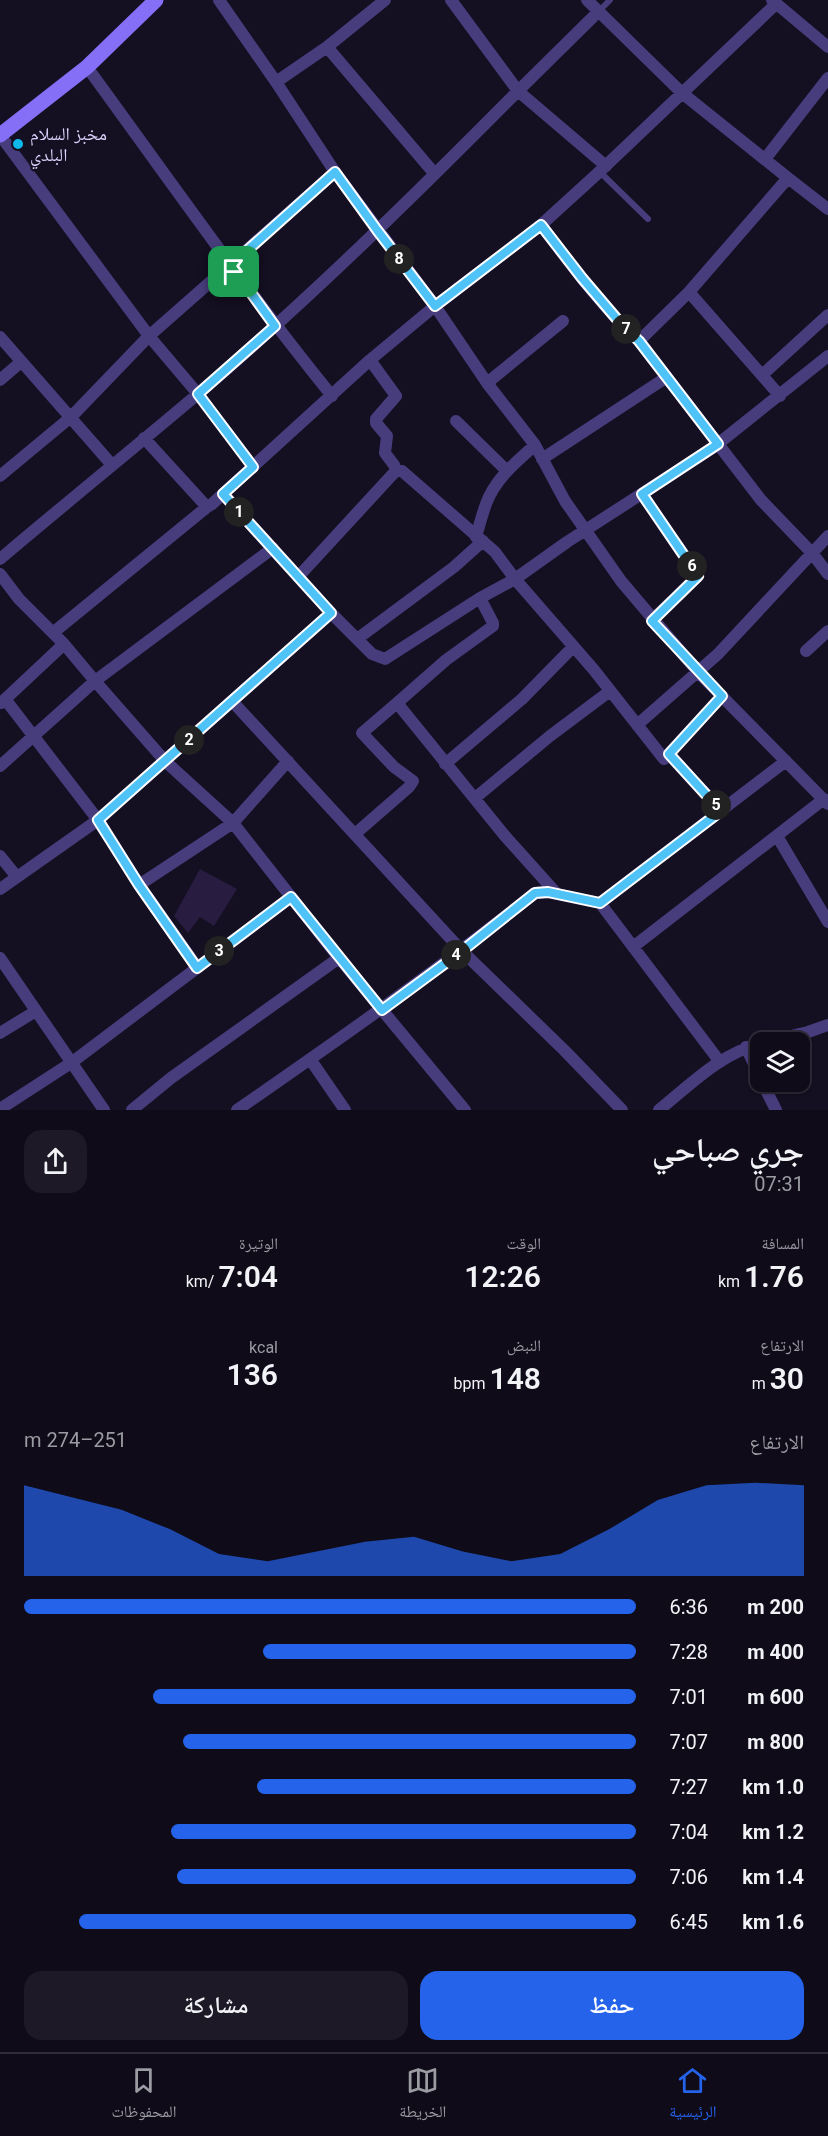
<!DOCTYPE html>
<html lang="ar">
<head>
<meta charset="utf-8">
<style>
	body { margin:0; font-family:Roboto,"Noto Naskh Arabic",sans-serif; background:#1d1926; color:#f1f3f6; direction:rtl; height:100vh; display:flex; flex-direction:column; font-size:22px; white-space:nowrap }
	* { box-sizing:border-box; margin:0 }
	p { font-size:20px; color:#9b9ba2 }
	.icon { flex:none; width:33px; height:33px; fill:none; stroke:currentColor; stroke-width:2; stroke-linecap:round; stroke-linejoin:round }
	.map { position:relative; height:1110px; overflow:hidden; direction:ltr }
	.sheet { display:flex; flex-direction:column; background:#0f0b19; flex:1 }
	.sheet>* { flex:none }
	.fabs { position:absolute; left:750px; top:1032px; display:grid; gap:12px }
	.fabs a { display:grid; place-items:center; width:60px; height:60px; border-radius:12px; background:#0f0b19; box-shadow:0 2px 4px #0004,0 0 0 2px #2f2b38; font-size:30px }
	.pin { position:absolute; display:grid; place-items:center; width:51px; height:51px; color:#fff; margin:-26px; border-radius:12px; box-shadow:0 3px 9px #0006 }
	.km { position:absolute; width:30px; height:30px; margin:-15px; border-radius:50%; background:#222; color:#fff; font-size:16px; line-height:30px; text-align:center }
	.round { display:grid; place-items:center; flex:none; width:63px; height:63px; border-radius:18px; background:#1d1926 }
	.head { display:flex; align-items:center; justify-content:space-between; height:102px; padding:0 24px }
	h1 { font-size:33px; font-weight:600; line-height:45px }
	.figures { display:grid; grid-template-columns:repeat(3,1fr); gap:9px; height:102px; padding:6px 24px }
	.figures div { display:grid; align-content:center }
	.figures b { font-size:30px; font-weight:600 }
	.figures small { font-size:16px; font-weight:400 }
	.figures p { font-size:16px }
	.chart { height:168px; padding:12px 24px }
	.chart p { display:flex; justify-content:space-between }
	.chart svg { width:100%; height:108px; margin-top:6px; fill:#2563eb; opacity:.7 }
	.primary-button { display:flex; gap:12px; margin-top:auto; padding:12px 24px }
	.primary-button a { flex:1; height:69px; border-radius:18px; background:#2563eb; color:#fff; font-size:24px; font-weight:600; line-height:69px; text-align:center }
	.primary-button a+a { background:#1d1926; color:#f1f3f6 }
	ul { padding:0 24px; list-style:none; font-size:20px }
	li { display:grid; grid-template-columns:96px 72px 1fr; align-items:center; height:45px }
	li i { height:15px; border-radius:8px; background:#2563eb }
	.dock { display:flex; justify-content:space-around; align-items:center; height:84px; border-top:2px solid #2f2b38; background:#0f0b19; font-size:16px; color:#9b9ba2 }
	.dock a { display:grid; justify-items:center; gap:3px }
	.dock .current { color:#2563eb }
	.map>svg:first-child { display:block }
	.building { fill:#281c41 }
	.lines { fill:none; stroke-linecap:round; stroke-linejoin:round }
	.lane { stroke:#473d7d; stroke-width:6 }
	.street { stroke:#473d7d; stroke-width:12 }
	.secondary { stroke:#846ff6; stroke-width:15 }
	.route-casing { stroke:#fff; stroke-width:12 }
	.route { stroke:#4fc3f7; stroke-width:8 }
	.poi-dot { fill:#0fb9eb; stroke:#140f21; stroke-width:2 }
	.labels { text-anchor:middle; stroke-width:4.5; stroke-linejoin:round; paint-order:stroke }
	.poi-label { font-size:18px; fill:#dcd2fc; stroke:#140f21; text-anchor:start }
</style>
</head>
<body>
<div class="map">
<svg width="828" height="1110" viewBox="0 0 828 1110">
	<rect width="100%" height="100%" fill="#140f21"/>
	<path class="building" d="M200 869 237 889 214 926 200 917 188 933 174 916Z"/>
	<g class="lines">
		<path class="lane" d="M598 12 610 0
			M600 172 648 219"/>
		<path class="street" d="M219 0 276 82 335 172 435 306 487 383 535 445 565 501 621 581 698 672 828 804
			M587 0 682 93 788 178
			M772 0 828 47
			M598 12 518 91 606 166
			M327 47 434 173
			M87 67C168 178 246 290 332 396
			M276 82 327 47 385 0
			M0 135 149 336 198 394 253 467
			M765 159 828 78
			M541 225C572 266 602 307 639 341L761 500 812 553 828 574
			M689 292 780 396
			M0 337 112 465
			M639 341 689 292 788 178 828 209
			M370 360 396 396 376 419V423L387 436 385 453 394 465 396 471
			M762 375 828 315
			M0 380 21 362
			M487 383 563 321
			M456 421 507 471
			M144 438 207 507 212 504 370 360 435 306 541 225 597 174 776 4
			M542 459 667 377
			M0 476 71 417 149 336 335 172
			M223 494 331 613 372 654 385 659 480 598 515 579 567 542 714 447 828 356
			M642 494 698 576 652 620
			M476 537C479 526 482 515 486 504 495 479 516 462 535 445
			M0 559C66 503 133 449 199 393 310 298 415 195 518 91L451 0
			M0 574 19 599 64 644 95 681 165 761 233 823 339 958 465 1110
			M298 577 392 475 396 471H402L495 552 515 579 594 670 664 759 722 696
			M480 598 493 623V626L446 660 397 703 505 836 557 894
			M54 632 207 507
			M357 639 454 567 483 541
			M806 651 828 631
			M5 699 98 820 139 885 197 967
			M232 701 462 951 565 1051 622 1110
			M1 703 64 644
			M637 725 718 654 828 536
			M669 754 721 811
			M445 764 522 699 573 647
			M0 766 95 681 273 548
			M475 798 550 736 610 691
			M355 834 409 787 413 781 394 767 362 733 397 703
			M777 836 828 922
			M0 856 17 877
			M139 885 233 823 288 761
			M0 889 98 820 331 613
			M600 903 786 761
			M633 947 824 799
			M0 958 104 1110
			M0 1033 36 1011
			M765 1042 808 1032 828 1025
			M746 1047 760 1077
			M310 1059 345 1110
			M762 1082 776 1110
			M0 1109 71 1063 291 897
			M132 1110 171 1078 339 958
			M237 1110C338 1040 438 970 535 893L547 892 600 903 720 1062
			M659 1110C690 1085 721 1053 760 1044"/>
		<path class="secondary" d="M0 135 87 67 156 0"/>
	</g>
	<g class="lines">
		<defs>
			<path id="route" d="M335 172 377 230 435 306 541 225 582 278 622 325 639 341 718 444 642 494 698 576 652 621 722 696 669 754 721 811 600 903 548 892 535 893 462 951 382 1010 291 897 197 968 139 885 98 820 331 613 223 494 253 467 198 394 275 326 231 265Z"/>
		</defs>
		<use href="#route" class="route-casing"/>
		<use href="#route" class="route"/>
	</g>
	<circle class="poi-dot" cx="18" cy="144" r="6"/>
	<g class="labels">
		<g class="poi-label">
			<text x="30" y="140">مخبز السلام<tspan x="30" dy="21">البلدي</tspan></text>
		</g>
	</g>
</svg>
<div class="fabs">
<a><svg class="icon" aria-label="layers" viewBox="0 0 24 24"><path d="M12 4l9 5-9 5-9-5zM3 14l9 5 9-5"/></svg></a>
</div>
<div class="pin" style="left:234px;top:272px;background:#1e9e55"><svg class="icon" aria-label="arrive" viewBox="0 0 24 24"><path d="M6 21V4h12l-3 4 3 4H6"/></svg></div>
<b class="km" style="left:239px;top:512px">1</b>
<b class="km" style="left:189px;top:740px">2</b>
<b class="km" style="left:219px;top:951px">3</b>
<b class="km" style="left:456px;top:955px">4</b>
<b class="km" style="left:716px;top:805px">5</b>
<b class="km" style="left:692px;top:566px">6</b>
<b class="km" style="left:626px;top:329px">7</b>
<b class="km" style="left:399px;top:259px">8</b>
</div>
<section class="sheet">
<div class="head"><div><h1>جري صباحي</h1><p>07:31</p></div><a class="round"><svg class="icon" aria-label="share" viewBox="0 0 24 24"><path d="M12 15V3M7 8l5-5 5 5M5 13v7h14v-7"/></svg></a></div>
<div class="figures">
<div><p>المسافة</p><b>1.76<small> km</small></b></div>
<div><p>الوقت</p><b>12:26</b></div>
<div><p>الوتيرة</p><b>7:04<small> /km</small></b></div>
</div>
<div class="figures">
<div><p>الارتفاع</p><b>30<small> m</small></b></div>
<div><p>النبض</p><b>148<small> bpm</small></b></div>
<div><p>kcal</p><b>136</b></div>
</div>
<div class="chart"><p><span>الارتفاع</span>251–274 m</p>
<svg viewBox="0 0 160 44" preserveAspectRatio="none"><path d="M0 44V7L10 12L20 17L30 25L40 35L50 38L60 34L70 30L80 28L90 34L100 38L110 35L120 25L130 13L140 7L150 6L160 7V44z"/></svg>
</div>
<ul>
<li><b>200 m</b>6:36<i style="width:100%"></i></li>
<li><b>400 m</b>7:28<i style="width:61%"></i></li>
<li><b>600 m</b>7:01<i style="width:79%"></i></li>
<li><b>800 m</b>7:07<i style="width:74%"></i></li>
<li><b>1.0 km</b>7:27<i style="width:62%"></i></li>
<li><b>1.2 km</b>7:04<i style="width:76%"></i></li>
<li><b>1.4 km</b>7:06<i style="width:75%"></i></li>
<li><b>1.6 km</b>6:45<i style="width:91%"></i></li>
</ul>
<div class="primary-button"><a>حفظ</a><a>مشاركة</a></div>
</section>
<nav class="dock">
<a class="current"><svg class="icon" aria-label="home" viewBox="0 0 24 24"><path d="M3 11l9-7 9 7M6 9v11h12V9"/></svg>الرئيسية</a>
<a><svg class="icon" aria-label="map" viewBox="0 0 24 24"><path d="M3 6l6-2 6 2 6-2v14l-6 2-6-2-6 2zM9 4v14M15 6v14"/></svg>الخريطة</a>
<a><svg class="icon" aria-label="saved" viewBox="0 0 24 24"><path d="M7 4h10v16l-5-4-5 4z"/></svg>المحفوظات</a>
</nav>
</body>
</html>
